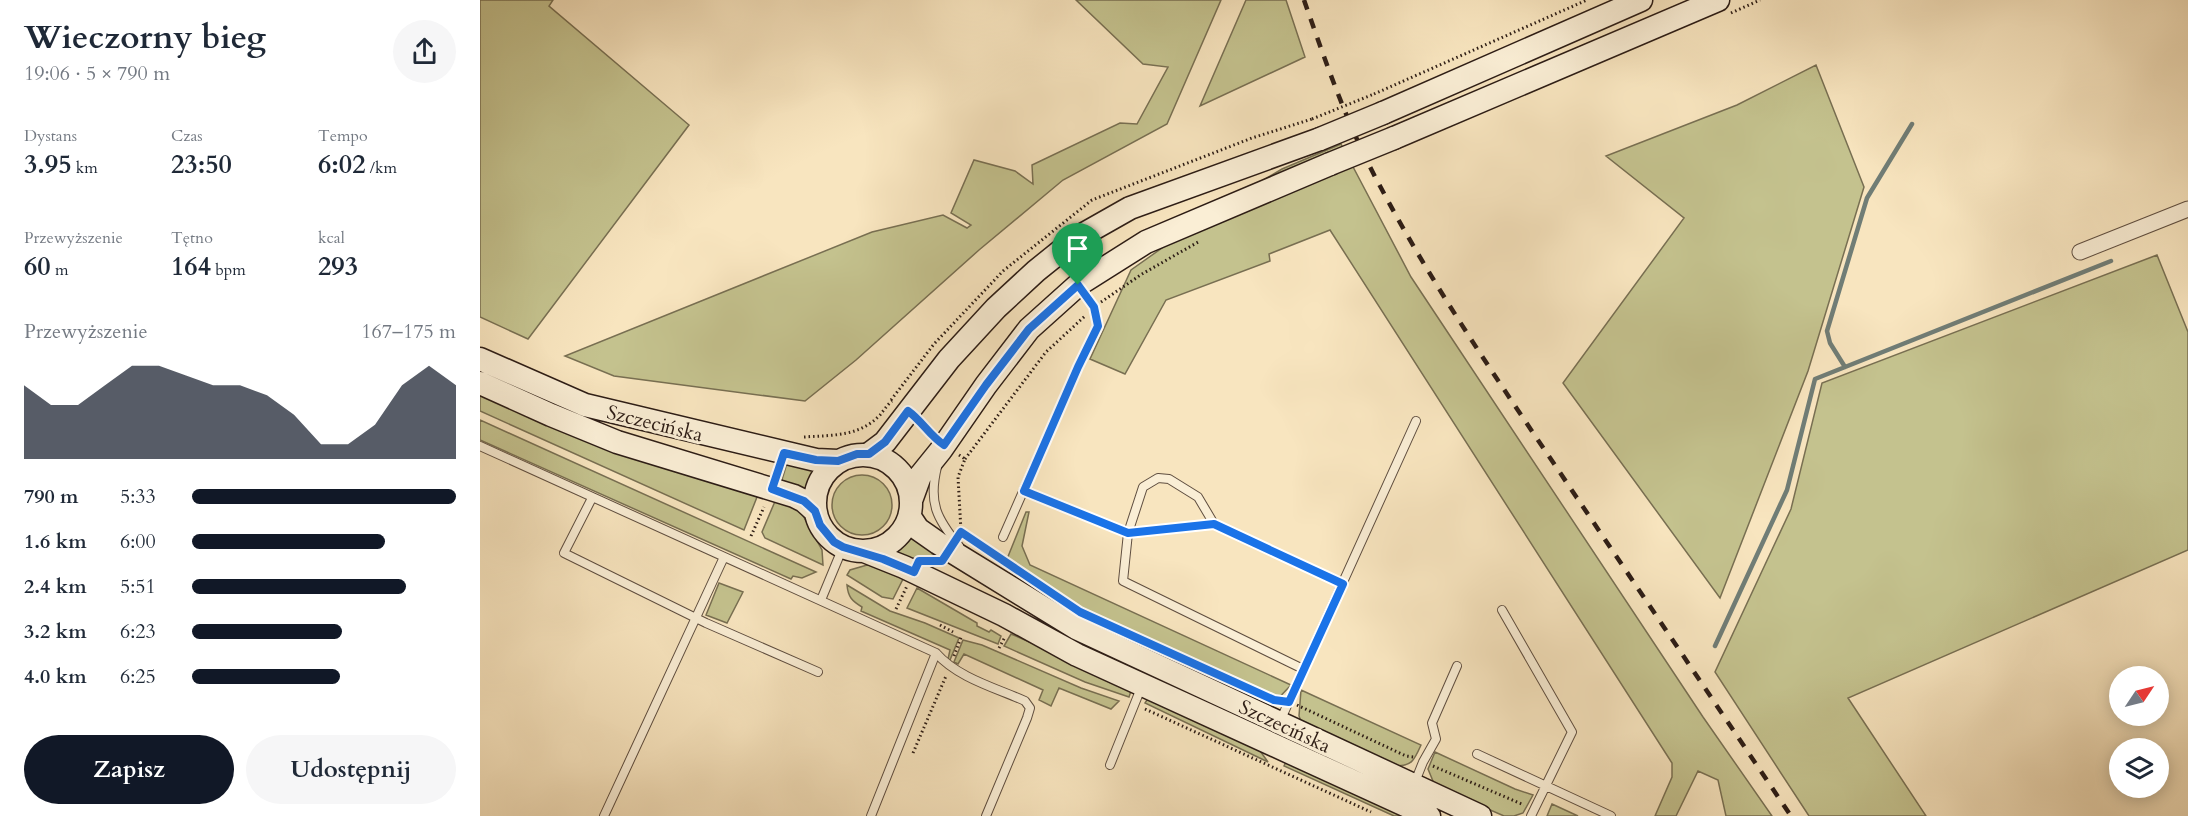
<!DOCTYPE html>
<html lang="pl">
<head>
<meta charset="utf-8">
<style>
	body { margin:0; font-family:Cardo,serif; background:#f6f6f7; color:#1f2937; height:100vh; display:flex; flex-direction:column; font-size:22px; white-space:nowrap }
	* { box-sizing:border-box; margin:0 }
	p { font-size:20px; color:#747a83 }
	.icon { flex:none; width:33px; height:33px; fill:none; stroke:currentColor; stroke-width:2; stroke-linecap:round; stroke-linejoin:round }
	.map { position:relative; flex:1; overflow:hidden }
	.details { display:flex; flex-direction:column; background:#fff; width:480px }
	.details>* { flex:none }
	.needle { width:39px; rotate:55deg }
	.fabs { position:absolute; left:1629px; top:666px; display:grid; gap:12px }
	.fabs a { display:grid; place-items:center; width:60px; height:60px; border-radius:50%; background:#fff; box-shadow:0 3px 15px #0003; font-size:30px }
	.pin { position:absolute; display:grid; place-items:center; width:51px; height:51px; color:#fff; margin:-62px -26px; border-radius:50% 50% 50% 0; rotate:-45deg; box-shadow:0 0 6px #0007 }
	.pin .icon { rotate:45deg }
	.round { display:grid; place-items:center; flex:none; width:63px; height:63px; border-radius:32px; background:#f6f6f7 }
	.overview { display:flex; align-items:center; justify-content:space-between; height:102px; padding:0 24px }
	h1 { font-size:33px; font-weight:700; line-height:45px }
	.figures { display:grid; grid-template-columns:repeat(3,1fr); gap:9px; height:102px; padding:6px 24px }
	.figures div { display:grid; align-content:center }
	.figures b { font-size:26px; font-weight:700 }
	.figures small { font-size:16px; font-weight:400 }
	.figures p { font-size:16px }
	.chart { height:168px; padding:12px 24px }
	.chart p { display:flex; justify-content:space-between }
	.chart svg { width:100%; height:108px; margin-top:6px; fill:#111827; opacity:.7 }
	.cta { display:flex; gap:12px; margin-top:auto; padding:12px 24px }
	.cta a { flex:1; height:69px; border-radius:36px; background:#111827; color:#fff; font-size:24px; font-weight:700; line-height:69px; text-align:center }
	.cta a+a { background:#f6f6f7; color:#1f2937 }
	ul { padding:0 24px; list-style:none; font-size:20px }
	li { display:grid; grid-template-columns:96px 72px 1fr; align-items:center; height:45px }
	li i { height:15px; border-radius:8px; background:#111827 }
	main { display:flex; flex:1; min-height:0 }
	.map>svg:first-child { display:block }
	.green { fill:#c4c28e; stroke:#786f52; stroke-width:1.5 }
	.lines { fill:none; stroke-linecap:round; stroke-linejoin:round }
	.stream { stroke:#707d76; stroke-width:4.5 }
	.service-casing { stroke:#5f4e40; stroke-width:10 }
	.minor-casing { stroke:#5f4e40; stroke-width:17 }
	.secondary-casing { stroke:#2c1c15; stroke-width:25 }
	.path { stroke:#2c1c15; stroke-width:3; stroke-dasharray:1.5 3; stroke-linecap:butt }
	.service { stroke:#faeed5; stroke-width:8 }
	.minor { stroke:#faeed5; stroke-width:15 }
	.secondary { stroke:#faeed5; stroke-width:22 }
	.rail { stroke:#2c1c15; stroke-width:4.5; stroke-dasharray:10 10; stroke-linecap:butt }
	.secondary-bridge-casing { stroke:#2c1c15; stroke-width:25; stroke-linecap:butt }
	.path-bridge { stroke:#2c1c15; stroke-width:3; stroke-dasharray:1.5 3; stroke-linecap:butt }
	.secondary-bridge { stroke:#faeed5; stroke-width:22 }
	.route-casing { stroke:#fff; stroke-width:12 }
	.route { stroke:#1a73e8; stroke-width:8 }
	.labels { text-anchor:middle; stroke-width:6; stroke-linejoin:round; paint-order:stroke }
	.street-label { font-size:20px; fill:#2c1c15; stroke:#faeed5 }
</style>
</head>
<body>
<main>
<section class="details">
<div class="overview"><div><h1>Wieczorny bieg</h1><p>19:06 · 5 × 790 m</p></div><a class="round"><svg class="icon" aria-label="share" viewBox="0 0 24 24"><path d="M12 15V3M7 8l5-5 5 5M5 13v7h14v-7"/></svg></a></div>
<div class="figures">
<div><p>Dystans</p><b>3.95<small> km</small></b></div>
<div><p>Czas</p><b>23:50</b></div>
<div><p>Tempo</p><b>6:02<small> /km</small></b></div>
</div>
<div class="figures">
<div><p>Przewyższenie</p><b>60<small> m</small></b></div>
<div><p>Tętno</p><b>164<small> bpm</small></b></div>
<div><p>kcal</p><b>293</b></div>
</div>
<div class="chart"><p><span>Przewyższenie</span>167–175 m</p>
<svg viewBox="0 0 160 44" preserveAspectRatio="none"><path d="M0 44V14L10 22L20 22L30 14L40 6L50 6L60 10L70 14L80 14L90 18L100 26L110 38L120 38L130 30L140 14L150 6L160 14V44z"/></svg>
</div>
<ul>
<li><b>790 m</b>5:33<i style="width:100%"></i></li>
<li><b>1.6 km</b>6:00<i style="width:73%"></i></li>
<li><b>2.4 km</b>5:51<i style="width:81%"></i></li>
<li><b>3.2 km</b>6:23<i style="width:57%"></i></li>
<li><b>4.0 km</b>6:25<i style="width:56%"></i></li>
</ul>
<div class="cta"><a>Zapisz</a><a>Udostępnij</a></div>
</section>
<div class="map">
<svg width="1708" height="816" viewBox="0 0 1708 816">
	<rect width="100%" height="100%" fill="#f8e5bf"/>
	<filter id="stains"><feTurbulence type="fractalNoise" baseFrequency=".00333" numOctaves="4"/><feColorMatrix values="0 0 0 0 .2 0 0 0 0 .09 0 0 0 0 .02 0 0 0 .5 -.17"/></filter>
	<radialGradient id="worn" r=".72"><stop offset=".6" stop-color="#630" stop-opacity="0"/><stop offset="1" stop-color="#630" stop-opacity=".3"/></radialGradient>
	<path class="green" d="M0 0H73L69 6 209 125 48 339 0 317Z
		M596 0H741L687 124 583 180 499 250 376 360 325 401 134 376 85 356 392 232 463 215 487 228 491 225 471 213 494 160 535 171 553 184 552 165 640 123 657 124 688 67 663 64Z
		M766 0H806L825 57 720 106Z
		M1336 65 1384 187 1328 371 1240 598 1083 383 1204 218 1126 156 1257 105Z
		M861 144 931 277 1223 717 1292 816H1246L1238 780 1218 771 1196 816H1175L1192 777V763L850 230 789 254 790 261 686 300 645 374 610 359 651 270 751 199 802 169Z
		M1677 255 1708 332V550L1368 698 1446 816H1329L1235 672 1311 509 1342 383Z
		M0 393 279 492 264 530 0 411Z
		M0 420 336 572 322 578 313 576 311 579 0 440Z
		M307 463 341 471 331 489 327 491 301 483Z
		M352 505a30 30 0 1 1 60 0a30 30 0 1 1-60 0Z
		M296 499 321 512 342 550 343 565 285 538 282 532Z
		M546 512H549L542 546 550 565 811 685 790 707 598 620 527 559Z
		M430 534 458 553C449 559 438 554 429 560L409 549Z
		M387 565 403 567 424 577 413 599 402 597 367 575 370 570Z
		M239 583 263 592 247 623 226 615Z
		M367 585 410 611 445 623 479 638 470 660 468 659 470 650 381 611 382 607C372 601 368 597 367 585Z
		M437 588 497 623V626L509 632 511 630 521 636 518 644 427 608Z
		M531 634 649 685 651 691 649 697 605 682 524 646Z
		M483 640 502 645 601 688 639 701 631 709 579 688 571 706 559 700 563 690 484 654 478 664 474 662Z
		M821 690 941 745C934 761 932 766 914 766L822 724 819 716Z
		M667 700H677L778 748 788 762 665 703Z
		M955 752 1035 789 1053 795 1043 813 1034 816H1024L955 786 948 769Z
		M806 762 933 816H914L804 766Z
		M1072 804 1098 816H1067Z"/>
	<g class="lines">
		<path class="stream" d="M1365 367 1350 343 1347 331 1387 198 1432 124
			M1235 646 1307 490 1335 379 1631 261"/>
		<defs>
			<path id="service" d="M0 446 456 653C478 678 516 688 545 701L550 708 547 718 506 816
				M457 467C448 503 457 519 479 546
				M544 491 648 533 643 581 823 669
				M112 498 84 553 226 623 338 672
				M734 524 718 497 689 479 678 478 663 487 648 533 734 524 863 584
				M523 537 598 367 618 326 614 307 600 288
				M341 600 363 547
				M1022 610 1092 732 1051 816
				M801 719 936 421
				M997 754 1131 816
				M630 765 661 688
				M935 782 943 762 956 739 952 723 977 666
				M124 816 244 557
				M391 816 456 653"/>
			<path id="minor" d="M1600 252 1708 209"/>
			<path id="secondary" d="M903 113 1161 0
				M914 138 1238 0
				M0 359 105 405 336 460 358 461
				M0 383 71 415 137 442 314 496 324 501 335 511
				M389 454 405 442 469 359 516 308 556 271 597 238 650 208 840 139
				M335 503a48 48 0 1 1 96 0a48 48 0 1 1-96 0Z
				M432 498 440 476 461 450 506 385 549 329 598 285 666 242 850 164
				M430 517 438 529 458 543 596 628 1000 816
				M384 551 424 567 524 615 597 655 949 816"/>
		</defs>
		<use href="#service" class="service-casing"/>
		<use href="#minor" class="minor-casing"/>
		<use href="#secondary" class="secondary-casing"/>
		<path class="path" d="M1251 13 1280 0
			M894 94 1107 0
			M621 302 662 274 720 241
			M411 400 454 344 523 271 612 200 772 138 832 119
			M442 421 449 434
			M324 437C352 435 379 437 400 415 404 410 408 404 412 401
			M479 455 485 459 478 477 481 531
			M485 459 566 352 605 316
			M271 536 284 507
			M416 609 427 586
			M460 625 473 632
			M519 648 525 637
			M474 656 482 635
			M817 705 926 756 934 757
			M665 709 891 812
			M433 753 466 676
			M953 766 1044 805"/>
		<use href="#service" class="service"/>
		<use href="#minor" class="minor"/>
		<use href="#secondary" class="secondary"/>
		<path class="rail" d="M824 0C846 63 868 127 900 186 955 290 1023 388 1089 486 1163 596 1237 706 1311 816"/>
		<defs>
			<path id="secondary-bridge" d="M840 139 903 113
				M850 164 914 138"/>
		</defs>
		<use href="#secondary-bridge" class="secondary-bridge-casing"/>
		<path class="path-bridge" d="M832 119 894 94"/>
		<use href="#secondary-bridge" class="secondary-bridge"/>
	</g>
	<g class="lines">
		<defs>
			<path id="route" d="M598 285 614 307 618 326 598 367 544 491 648 533 734 524 863 584 809 702 794 700 600 612 481 532 462 561H439L434 572 403 559 363 547 354 542 340 525 335 511 324 501 292 489 304 453 336 460 358 461 377 454H389L405 442 428 411C442 421 449 435 464 445L506 385 549 329Z"/>
		</defs>
		<use href="#route" class="route-casing"/>
		<use href="#route" class="route"/>
	</g>
	<g class="labels">
		<g class="street-label">
			<text transform="translate(175 423) rotate(14)" y="7">Szczecińska</text>
			<text transform="translate(805 726) rotate(25)" y="7">Szczecińska</text>
		</g>
	</g>
	<rect width="100%" height="100%" filter="url(#stains)"/>
	<rect width="100%" height="100%" fill="url(#worn)"/>
</svg>
<div class="fabs">
<a><svg class="needle" viewBox="-14 -14 28 28"><path d="M0-13l5 13h-10z" fill="#e53935"/><path d="M0 13l5-13h-10z" fill="#747a83"/></svg></a>
<a><svg class="icon" aria-label="layers" viewBox="0 0 24 24"><path d="M12 4l9 5-9 5-9-5zM3 14l9 5 9-5"/></svg></a>
</div>
<div class="pin" style="left:598px;top:285px;background:#1e9e55"><svg class="icon" aria-label="arrive" viewBox="0 0 24 24"><path d="M6 21V4h12l-3 4 3 4H6"/></svg></div>
</div>
</main>
</body>
</html>
